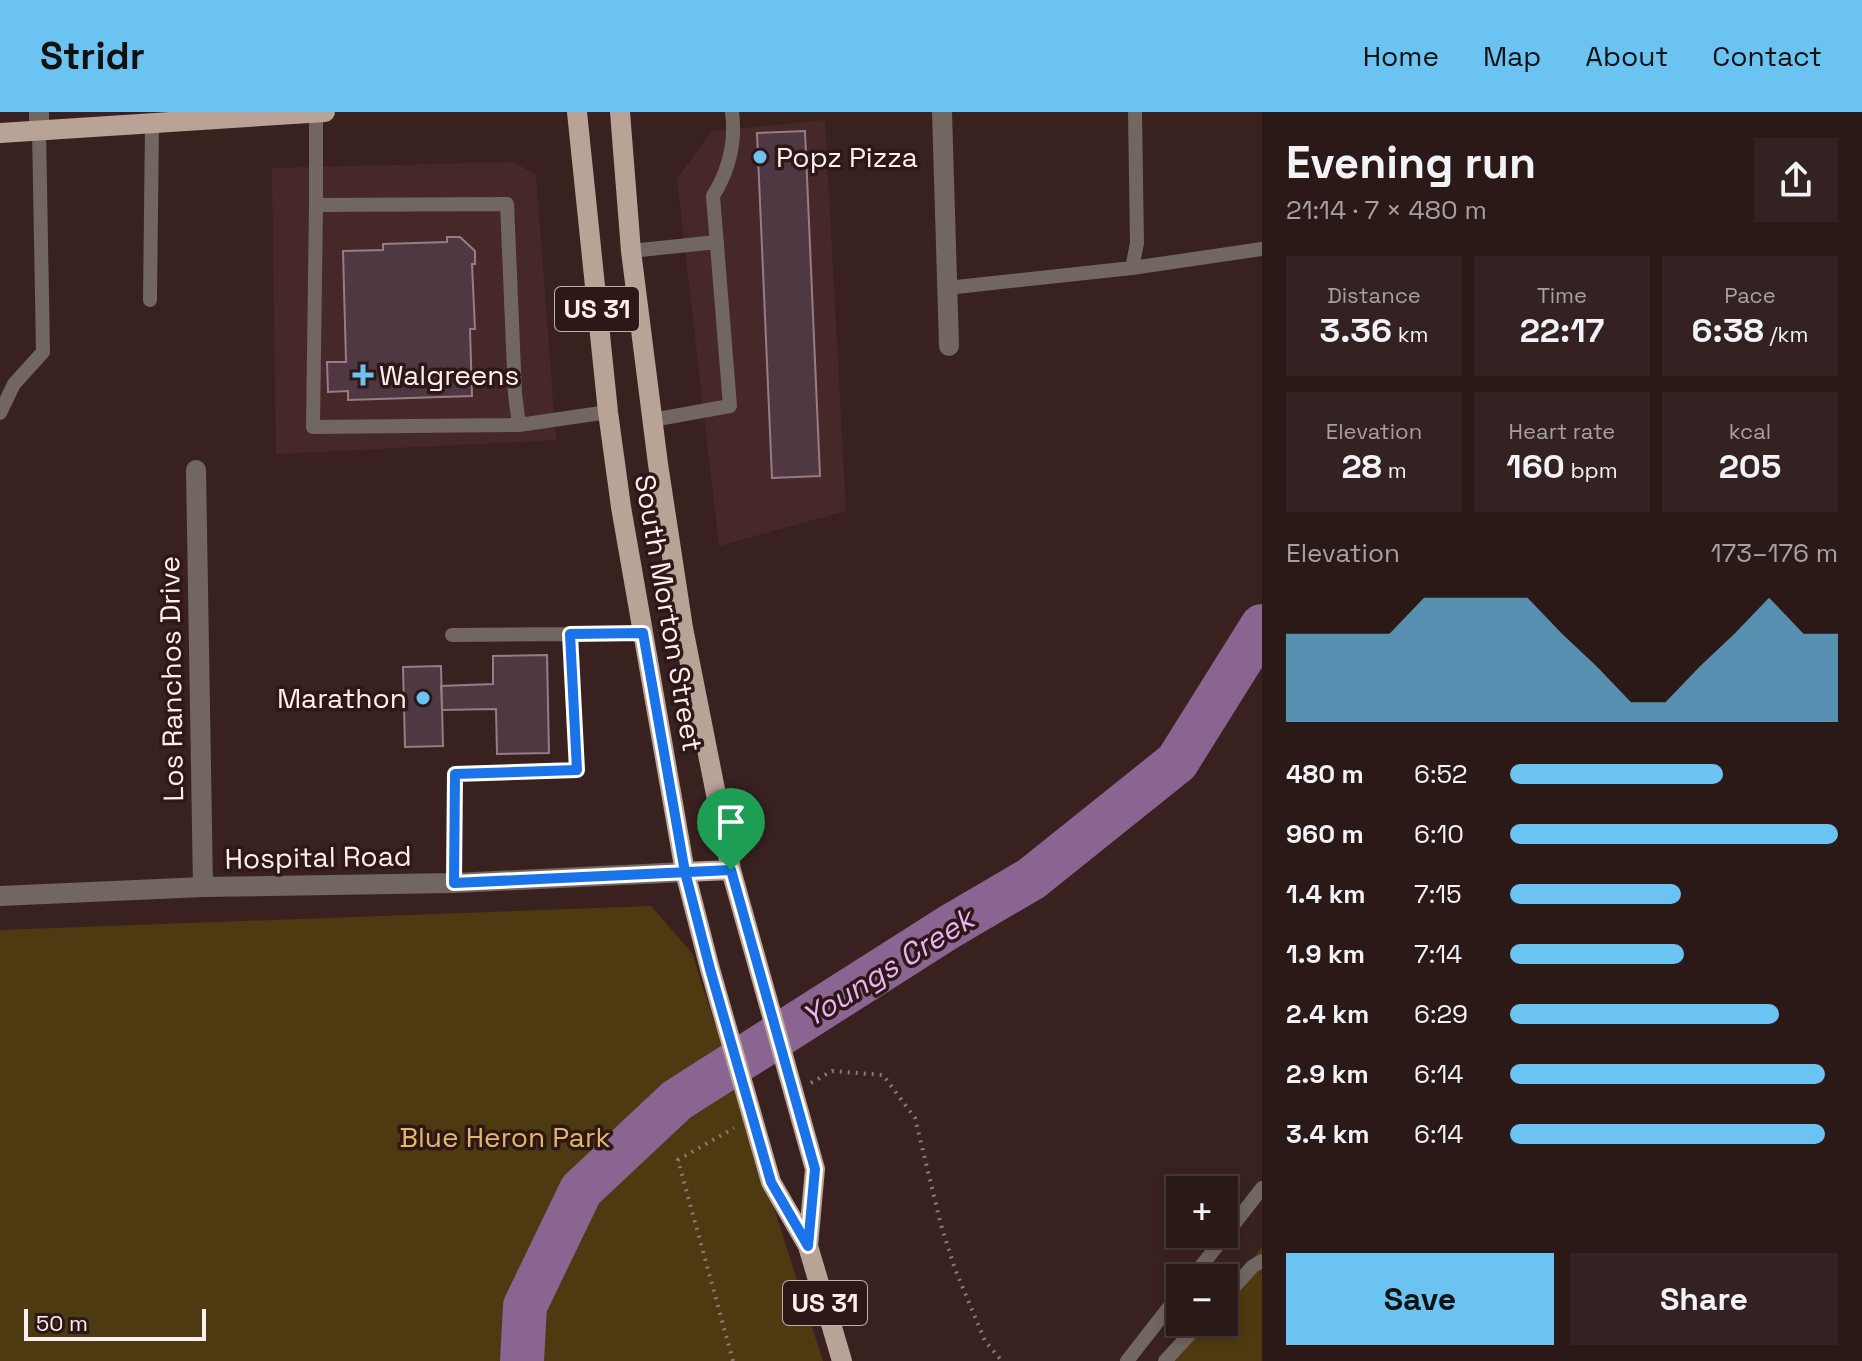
<!DOCTYPE html>
<html lang="en">
<head>
<meta charset="utf-8">
<style>
	body { margin:0; font-family:"Space Grotesk",sans-serif; background:#332221; color:#f1f3f6; height:100vh; display:flex; flex-direction:column; font-size:30px; white-space:nowrap }
	* { box-sizing:border-box; margin:0 }
	p { font-size:26px; color:#a6a0a2 }
	.icon { flex:none; width:44px; height:44px; fill:none; stroke:currentColor; stroke-width:2; stroke-linecap:round; stroke-linejoin:round }
	.map { position:relative; flex:1; overflow:hidden }
	.side { display:flex; flex-direction:column; background:#2b1918; width:600px }
	.side>* { flex:none }
	.tools { position:absolute; left:1166px; top:1064px; display:grid; gap:16px }
	.tools a { display:grid; place-items:center; width:72px; height:72px; border-radius:0px; background:#2b1918; box-shadow:0 4px 12px #0003,0 0 0 2px #473837; font-size:40px }
	.scale { position:absolute; left:24px; bottom:20px; width:182px; box-sizing:border-box; padding-left:8px; border:4px solid #ffeeed; border-top:0; font-size:22px; line-height:28px; white-space:nowrap; color:#ffeeed; -webkit-text-stroke:6px #2e1817; paint-order:stroke }
	.pin { position:absolute; display:grid; place-items:center; width:68px; height:68px; color:#fff; margin:-82px -34px; border-radius:50% 50% 50% 0; rotate:-45deg; box-shadow:0 0 8px #0007 }
	.pin .icon { rotate:45deg }
	.round { display:grid; place-items:center; flex:none; width:84px; height:84px; border-radius:0px; background:#332221 }
	.summary { display:flex; align-items:center; justify-content:space-between; height:136px; padding:0 24px }
	h1 { font-size:44px; font-weight:800; line-height:60px }
	.figures { display:grid; grid-template-columns:repeat(3,1fr); gap:12px; height:136px; padding:8px 24px }
	.figures div { display:grid; align-content:center; border-radius:0px; background:#332221; text-align:center }
	.figures b { font-size:34px; font-weight:800 }
	.figures small { font-size:22px; font-weight:400 }
	.figures p { font-size:22px }
	.chart { height:224px; padding:16px 24px }
	.chart p { display:flex; justify-content:space-between }
	.chart svg { width:100%; height:144px; margin-top:8px; fill:#6ac3f1; opacity:.7 }
	.action { display:flex; gap:16px; margin-top:auto; padding:16px 24px }
	.action a { flex:1; height:92px; border-radius:0px; background:#6ac3f1; color:#111; font-size:32px; font-weight:800; line-height:92px; text-align:center }
	.action a+a { background:#332221; color:#f1f3f6 }
	ul { padding:0 24px; list-style:none; font-size:26px }
	li { display:grid; grid-template-columns:128px 96px 1fr; align-items:center; height:60px }
	li i { height:20px; border-radius:10px; background:#6ac3f1 }
	header { display:flex; align-items:center; gap:48px; box-sizing:border-box; height:112px; padding:0 40px; background:#6ac3f1; color:#111 }
	header strong { font-size:38px }
	nav { display:flex; gap:44px; margin-inline-start:auto; font-size:28px }
	main { display:flex; flex:1; min-height:0 }
	.map>svg:first-child { display:block }
	.built { fill:#472828 }
	.green { fill:#4e3a11 }
	.lines { fill:none; stroke-linecap:round; stroke-linejoin:round }
	.river { stroke:#8b6591; stroke-width:44 }
	.building { fill:#503842; stroke:#977c87; stroke-width:2 }
	.path { stroke:#8d7877; stroke-width:4; stroke-dasharray:2 6; stroke-linecap:butt }
	.lane { stroke:#716660; stroke-width:14 }
	.street { stroke:#716660; stroke-width:20 }
	.primary { stroke:#b9a397; stroke-width:20 }
	.route-casing { stroke:#fff; stroke-width:16 }
	.route { stroke:#1a73e8; stroke-width:10 }
	.poi-dot { fill:#6ac3f1; stroke:#2e1817; stroke-width:3 }
	.labels { text-anchor:middle; stroke-width:7; stroke-linejoin:round; paint-order:stroke }
	.shield { fill:#2e1817; stroke:#c0aead; stroke-width:2 }
	.shield-label { font-size:26px; font-weight:bold; fill:#ffeeed }
	.poi-label { font-size:28px; fill:#ffeeed; stroke:#2e1817; text-anchor:start }
	.street-label { font-size:28px; fill:#ffeeed; stroke:#2e1817 }
	.park-label { font-size:28px; fill:#e2b769; stroke:#2e1817 }
	.water-label { font-size:30px; font-style:italic; fill:#ebb2f3; stroke:#2e1817 }
</style>
</head>
<body>
<header>
<strong>Stridr</strong>
<nav><a>Home</a><a>Map</a><a>About</a><a>Contact</a></nav>
</header>
<main>
<div class="map">
<svg width="1262" height="1249" viewBox="0 0 1262 1249">
	<rect width="100%" height="100%" fill="#392120"/>
	<path class="built" d="M825 8 846 399 719 434 677 67 712 19Z
		M514 50 536 63 556 328 276 342 272 56Z"/>
	<path class="green" d="M651 794 692 841 823 1249H0V818Z
		M1262 1135V1249H1172L1203 1210H1224V1183Z"/>
	<g class="lines">
		<path class="river" d="M522 1249 525 1194 581 1078 677 988 949 815 1031 767 1177 650 1262 514"/>
	</g>
	<path class="building" d="M805 19 820 364 772 366 757 21Z
		M447 125H460L475 139V152H472L475 217H470L472 284 348 288V279L328 280 327 250H346L343 139 383 138V132L447 130Z
		M547 543 549 641 497 642 496 597 442 598 441 574 493 572V544Z
		M441 554 443 634 405 635 403 555Z"/>
	<g class="lines">
		<path class="path" d="M811 971 832 959 883 963 915 1006 941 1113 955 1157 985 1229 1002 1249
			M733 1249 678 1048 734 1016"/>
		<path class="lane" d="M316 1V93L507 92 515 282 519 313 608 300
			M316 93 313 315 519 313
			M631 139 717 130
			M1132 156 1262 137
			M947 176 1132 156 1137 131 1135 0
			M150 188 152 12
			M0 301 14 272 43 240 39 18
			M652 308 730 294 713 84C729 58 736 30 732 0
			M452 523 570 522
			M454 771 455 662 577 658 570 522 643 521
			M1192 1166 1262 1076
			M1224 1186 1253 1154 1262 1149
			M1127 1249 1180 1181
			M1165 1249 1201 1210"/>
		<path class="street" d="M39 0V18
			M942 0 949 234
			M196 358 203 775
			M0 784 203 775 454 771 685 760"/>
		<path class="primary" d="M577 0 608 300 621 395 685 760 710 857 771 1070 808 1134 842 1249
			M620 0 631 139 658 352 683 516 731 758 815 1057 808 1134
			M0 21 325 0
			M685 760 731 758"/>
	</g>
	<g class="lines">
		<defs>
			<path id="route" d="M731 758 454 771 455 662 577 658 570 522 643 521 685 760 710 857 771 1070 808 1134 815 1057 731 758"/>
		</defs>
		<use href="#route" class="route-casing"/>
		<use href="#route" class="route"/>
	</g>
	<g class="poi-dot">
		<circle cx="760" cy="45" r="8"/>
		<path d="M359 251h8v8h8v8h-8v8h-8v-8h-8v-8h8z"/>
		<circle cx="423" cy="586" r="8"/>
	</g>
	<g class="labels">
		<g class="shield">
			<rect x="555" y="175" width="84" height="44" rx="6"/>
			<rect x="783" y="1169" width="84" height="44" rx="6"/>
		</g>
		<g class="shield-label">
			<text x="597" y="206">US 31</text>
			<text x="825" y="1200">US 31</text>
		</g>
		<g class="poi-label">
			<text x="776" y="55">Popz Pizza</text>
			<text x="379" y="273">Walgreens</text>
			<text x="407" y="596" text-anchor="end">Marathon</text>
		</g>
		<g class="street-label">
			<text transform="translate(669 501) rotate(80)" y="10">South Morton Street</text>
			<text transform="translate(171 567) rotate(-91)" y="10">Los Ranchos Drive</text>
			<text transform="translate(318 745) rotate(-1)" y="10">Hospital Road</text>
		</g>
		<g class="park-label">
			<text x="505" y="1035">Blue Heron Park</text>
		</g>
		<g class="water-label">
			<text transform="translate(888 856) rotate(-32)" y="10">Youngs Creek</text>
		</g>
	</g>
</svg>
<div class="tools">
<a>+</a>
<a>−</a>
</div>
<div class="scale">50 m</div>
<div class="pin" style="left:731px;top:758px;background:#1e9e55"><svg class="icon" aria-label="arrive" viewBox="0 0 24 24"><path d="M6 21V4h12l-3 4 3 4H6"/></svg></div>
</div>
<section class="side">
<div class="summary"><div><h1>Evening run</h1><p>21:14 · 7 × 480 m</p></div><a class="round"><svg class="icon" aria-label="share" viewBox="0 0 24 24"><path d="M12 15V3M7 8l5-5 5 5M5 13v7h14v-7"/></svg></a></div>
<div class="figures">
<div><p>Distance</p><b>3.36<small> km</small></b></div>
<div><p>Time</p><b>22:17</b></div>
<div><p>Pace</p><b>6:38<small> /km</small></b></div>
</div>
<div class="figures">
<div><p>Elevation</p><b>28<small> m</small></b></div>
<div><p>Heart rate</p><b>160<small> bpm</small></b></div>
<div><p>kcal</p><b>205</b></div>
</div>
<div class="chart"><p><span>Elevation</span>173–176 m</p>
<svg viewBox="0 0 160 44" preserveAspectRatio="none"><path d="M0 44V17L10 17L20 17L30 17L40 6L50 6L60 6L70 6L80 17L90 27L100 38L110 38L120 27L130 17L140 6L150 17L160 17V44z"/></svg>
</div>
<ul>
<li><b>480 m</b>6:52<i style="width:65%"></i></li>
<li><b>960 m</b>6:10<i style="width:100%"></i></li>
<li><b>1.4 km</b>7:15<i style="width:52%"></i></li>
<li><b>1.9 km</b>7:14<i style="width:53%"></i></li>
<li><b>2.4 km</b>6:29<i style="width:82%"></i></li>
<li><b>2.9 km</b>6:14<i style="width:96%"></i></li>
<li><b>3.4 km</b>6:14<i style="width:96%"></i></li>
</ul>
<div class="action"><a>Save</a><a>Share</a></div>
</section>
</main>
</body>
</html>
